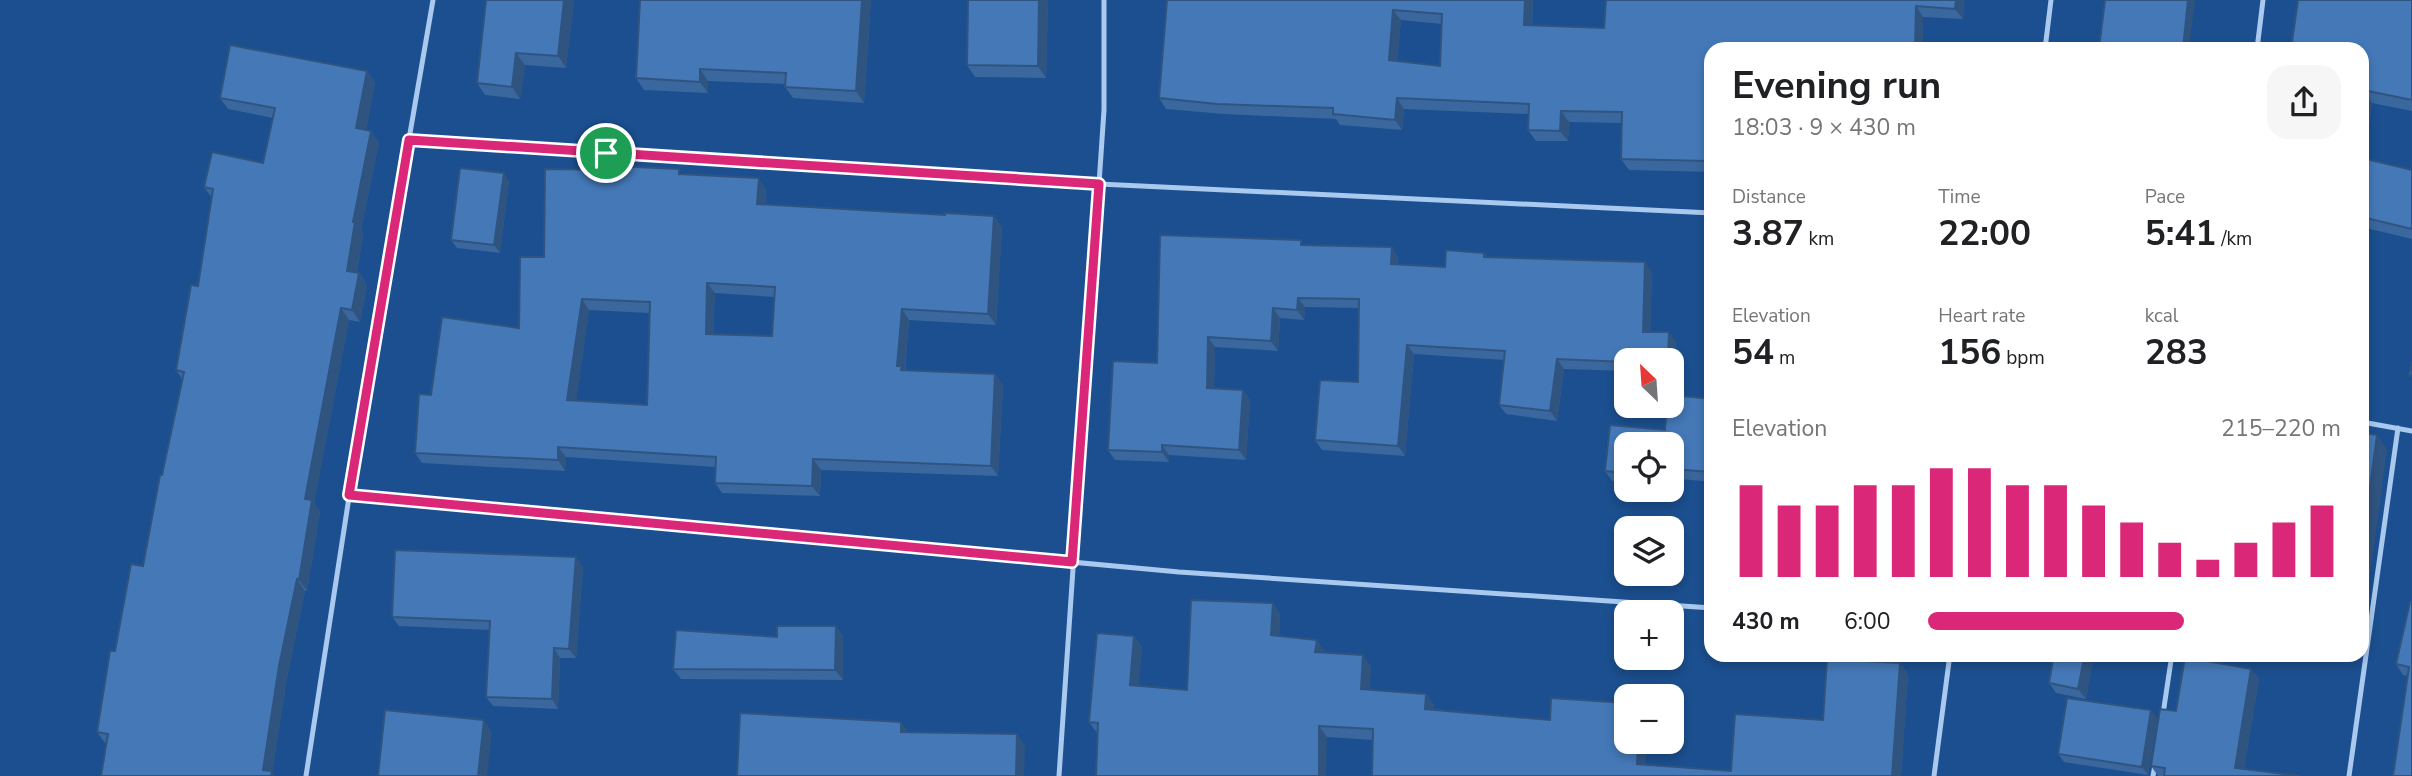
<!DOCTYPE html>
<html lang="en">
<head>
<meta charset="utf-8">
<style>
	body { margin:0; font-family:"Nunito Sans",sans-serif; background:#f6f6f6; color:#202124; height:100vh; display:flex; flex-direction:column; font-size:26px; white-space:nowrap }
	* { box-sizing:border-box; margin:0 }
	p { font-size:23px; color:#757577 }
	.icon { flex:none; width:38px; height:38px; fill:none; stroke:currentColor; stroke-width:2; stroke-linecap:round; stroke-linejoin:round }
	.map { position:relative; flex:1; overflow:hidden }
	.drawer { position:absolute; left:1704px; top:42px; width:665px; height:620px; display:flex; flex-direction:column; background:#fff; border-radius:21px; box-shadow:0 4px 10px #0003 }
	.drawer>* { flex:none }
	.needle { width:46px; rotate:335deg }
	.controls { position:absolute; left:1614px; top:348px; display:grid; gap:14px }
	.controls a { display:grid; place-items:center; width:70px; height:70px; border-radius:14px; background:#fff; box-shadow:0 4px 10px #0003; font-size:35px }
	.pin { position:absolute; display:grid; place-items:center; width:60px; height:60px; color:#fff; margin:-30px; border:4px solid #fff; border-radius:50%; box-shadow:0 2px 7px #0007 }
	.round { display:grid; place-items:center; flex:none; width:74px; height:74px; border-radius:21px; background:#f6f6f6 }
	.headline { display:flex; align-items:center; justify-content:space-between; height:119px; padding:0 28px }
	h1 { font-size:38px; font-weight:700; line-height:52px }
	.figures { display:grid; grid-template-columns:repeat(3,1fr); gap:10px; height:119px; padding:7px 28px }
	.figures div { display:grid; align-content:center }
	.figures b { font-size:35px; font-weight:700 }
	.figures small { font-size:19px; font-weight:400 }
	.figures p { font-size:19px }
	.chart { height:196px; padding:14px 28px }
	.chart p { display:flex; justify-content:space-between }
	.chart svg { width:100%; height:126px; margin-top:7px; stroke:#db2777; stroke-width:6 }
	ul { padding:0 28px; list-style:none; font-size:23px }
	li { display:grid; grid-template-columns:112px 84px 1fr; align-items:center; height:52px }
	li i { height:18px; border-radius:9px; background:#db2777 }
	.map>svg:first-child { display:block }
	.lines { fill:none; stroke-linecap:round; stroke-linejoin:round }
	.lane { stroke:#a9c9ee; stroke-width:5 }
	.wall { fill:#3a679d; fill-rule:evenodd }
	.shaded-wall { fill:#305480 }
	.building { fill:#4478b7; stroke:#305480; stroke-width:2; fill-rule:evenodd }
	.route-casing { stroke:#fff; stroke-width:14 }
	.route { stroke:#db2777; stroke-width:9 }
</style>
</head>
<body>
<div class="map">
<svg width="2412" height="776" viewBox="0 0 2412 776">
	<rect width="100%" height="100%" fill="#1b4f8f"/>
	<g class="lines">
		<path class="lane" d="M2045 49 2051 0
			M2257 49 2263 0
			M409 140 1099 184 1712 213
			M2362 422 2412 431
			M349 495 1179 572 1712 608
			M2163 714 2172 654
			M306 776 364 400 433 0
			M1059 776 1104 110V0
			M1934 776 1950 654
			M2153 776 2155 765
			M2349 776 2398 428"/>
	</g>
	<path class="wall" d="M574 0 566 68 525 65 520 99 485 95 477 83Z
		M640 0H871L864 103 793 98 785 87V84L708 81V93L644 90 636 78Z
		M1048 0 1046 78 975 77 967 65Z
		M1167 0H1533L1532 25 1604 28 1964 0 1963 19 1923 17V49H1712V172L1629 170 1621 159 1622 123 1569 122 1568 141H1536L1528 130 1529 114 1404 109 1402 130 1340 125 1336 119 1224 114 1166 109 1159 98ZM1401 20 1442 24 1440 66 1397 61Z
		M2412 0V111L2372 103 2366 152H2362V49Z
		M367 71 375 82 366 130 371 131 379 143 361 230 363 234 357 273H359L367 285 360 322 349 320 314 503 320 512 307 591H305L287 678 272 772 105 743 97 732 115 651 143 566 182 379 176 370 198 286 212 198 204 187 263 163 273 118 228 109 220 98Z
		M2362 158 2412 170V239L2362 227Z
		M682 174 766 189 765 204 1002 227 996 325 909 320 905 371 995 374 1003 385 998 476 821 470 820 496 722 493 715 483V467L566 457 565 471 422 463 415 453 431 395 519 328 544 257ZM715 293 775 297 772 336 713 334ZM589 310 649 313 647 405 576 401Z
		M509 181 500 253 457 248 451 240Z
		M1305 245 1398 257V264L1445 267 1484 253 1487 257 1652 272 1650 332 1676 342 1675 373H1671V360H1626V371L1564 369 1557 421 1506 414 1499 405 1504 360 1414 354 1405 456 1322 450 1315 440 1358 382 1359 308 1305 307 1304 320 1280 318 1278 351 1215 347 1214 388 1243 390 1250 400 1246 460 1169 455V462L1115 460 1108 450 1157 363Z
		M1671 395 1712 399V482L1671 478V444H1626V482L1612 481 1605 471 1610 425 1665 430 1667 406H1671Z
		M583 567 576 658H560L558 709 493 706 486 697 490 630 399 626 392 617Z
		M2412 602V776L2407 676 2403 675 2396 664Z
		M1273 603 1280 614 1279 636 1317 640 1324 651V652L1371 666 1369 690 1426 694 1434 705V710L1626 742H1646L1645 765 1731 771 1823 720 1900 663 1908 674 1901 776H1372L1373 740 1327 737 1097 733 1089 722 1134 636 1142 647 1138 686 1187 690Z
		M836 626 843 637V680L681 679 673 669 777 637Z
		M2054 654H2094L2086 699 2056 693 2049 683Z
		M2251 669 2259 679 2244 769 2300 776H2158L2151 766 2176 711Z
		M2157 718 2148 775 2064 762 2058 754Z"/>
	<path class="shaded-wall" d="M564 0H574L566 68 558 56Z
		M862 0H871L864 103 856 91Z
		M1039 0H1048L1046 78 1038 66Z
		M1525 0H1533L1531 36 1524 25Z
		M1956 0H1964L1963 19 1955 9Z
		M2188 0H2195L2189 49H2183Z
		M1916 6 1923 17V49H1915Z
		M1393 10 1401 20 1396 71 1389 60Z
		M516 53 525 65 520 99 512 87Z
		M700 69 708 81V93L700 82Z
		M367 71 375 82 364 140 356 128Z
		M2363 90 2372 103 2366 152 2362 147Z
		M1397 98 1404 109 1402 130 1395 120Z
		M1561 111 1569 122 1568 141 1560 131Z
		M1708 129 1712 134V168L1707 161Z
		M371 131 379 143 361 230 363 234 355 283 347 271 353 222Z
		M504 173 509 181 500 253 494 245Z
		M759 178 766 189 764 214 757 204Z
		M994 216 1002 227 996 325 988 314Z
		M1392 247 1398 257V274L1391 264Z
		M1645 262 1652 272 1650 342 1643 332Z
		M359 273 367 285 360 322 352 310Z
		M707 283 715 293 713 345 706 334Z
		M1298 298 1305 307 1304 320 1297 310Z
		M582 299 589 310 575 411 567 400Z
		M341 308 349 320 314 503 320 512 307 591 299 580 305 499Z
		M1273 308 1280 318 1278 351 1271 341Z
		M902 309 909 320 904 375 897 366Z
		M1669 332 1676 342 1675 373 1671 368V360H1668Z
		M1208 337 1215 347 1214 398 1207 388Z
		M1407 345 1414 354 1405 456 1398 446Z
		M1557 359 1564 369 1557 421 1550 411Z
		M995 374 1003 385 998 476 991 466Z
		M1243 390 1250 400 1246 460 1239 450Z
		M2377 435 2387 449 2362 636V546Z
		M1162 445 1169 455V462L1162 452Z
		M558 447 566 457 565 471 558 460Z
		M813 459 821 470 820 496 812 486Z
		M576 557 583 567 576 658 569 649Z
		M297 579 305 591 287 678 272 772 275 776H268L263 770 279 666Z
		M1273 603 1280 614 1279 646 1271 635Z
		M836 626 843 637V680L835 670Z
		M1134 636 1142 647 1138 696 1130 685Z
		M1317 640 1324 651 1323 662 1315 652Z
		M554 648 560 658 558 709 552 699Z
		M2085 654H2094L2086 699 2078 689Z
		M1363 655 1371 666 1369 700 1361 689Z
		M1900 663 1908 674 1901 776H1892Z
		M2251 669 2259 679 2243 776 2235 768Z
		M1426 694 1434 705 1433 720 1425 709Z
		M2151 710 2157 718 2148 775 2142 767Z
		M484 720 492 732 487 776H478Z
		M901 722 909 733 901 732Z
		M1319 726 1327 737 1326 776H1319Z
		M1017 734 1025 746 1024 776H1016Z
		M1638 742H1646L1644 775 1637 764Z"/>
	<path class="building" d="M486 0H564L558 56 516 53 512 87 477 83Z
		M640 0H862L856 91 785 87 786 73 700 69V82L636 78Z
		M968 0H1039L1038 66 967 65Z
		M1167 0H1525L1524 25 1604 28 1606 0H1956L1955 9 1916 6 1915 49H1712V130L1708 129 1707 161 1621 159 1622 112 1561 111 1560 131 1528 130 1529 104 1397 98 1395 120 1333 114V108L1217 104 1159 98ZM1393 10 1442 14 1440 66 1389 60Z
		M2105 0H2188L2183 49H2099Z
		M2298 0H2412V100L2363 90 2362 95V49H2291Z
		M230 45 367 71 356 128 371 131 353 222H355L347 271 359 273 352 310 341 308 305 499 312 500 299 580 297 579 279 666 263 770 272 771 271 776H101L108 734 97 732 110 651H115L131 564 143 566 160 475H162L184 372 176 370 191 285 198 286 213 189 204 187 212 152 263 163 275 108 220 98Z
		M2362 158 2412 170V229L2362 217Z
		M615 166 679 169V174L759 178 757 204 945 215V213L994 216 988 314 902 309 897 366H902L901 370 995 374 991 466 813 459 812 486 715 483 716 457 558 447V460L415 453 419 394 431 395 442 317 519 328 520 257H544L545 169 615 170ZM707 283 775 287 772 336 706 334ZM582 299 650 302 647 405 567 400Z
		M460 168 504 173 494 245 451 240Z
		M1160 235 1301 240V245L1392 247 1391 264 1445 267 1446 250 1484 253V257L1645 262 1643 332H1669L1668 360H1626V362L1557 359 1550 411 1499 405 1505 351 1407 345 1398 446 1315 440 1320 380 1358 382 1359 299 1298 298 1297 310 1273 308 1271 341 1208 337 1207 388 1243 390 1239 450 1162 445V452L1108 450 1113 361 1157 363Z
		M2412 362V376L2409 375Z
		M1671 395 1712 399V472L1671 469V444H1626V473L1605 471 1610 425 1665 430 1667 406H1671Z
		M2362 433 2377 435 2362 546Z
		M395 550 576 557 569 649 554 648 552 699 486 697 490 621 392 617Z
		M1191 600 1273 603 1271 635 1317 640 1315 652 1363 655 1361 689 1426 694 1425 709 1550 720 1551 698 1626 703V742H1638L1637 764 1731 771 1735 714 1823 720 1827 659 1900 663 1892 776H1372L1373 729 1319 726V776H1096L1098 723 1089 722 1097 633 1134 636 1130 685 1187 690Z
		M2410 602H2412V776H2393L2409 667 2396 664Z
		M777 626H836L835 670 673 669 676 630 777 637Z
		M2054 654H2085L2078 689 2049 683Z
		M2185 657 2251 669 2235 768 2300 776H2164L2165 768 2151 766 2160 709 2176 711Z
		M2067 698 2151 710 2142 767 2058 754Z
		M385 710 484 720 478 776H378Z
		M740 713 901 722V732L1017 734 1016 776H737Z"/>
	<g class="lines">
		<defs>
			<path id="route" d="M409 140 1099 184 1072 562 349 495Z"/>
		</defs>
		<use href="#route" class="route-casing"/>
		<use href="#route" class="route"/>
	</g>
</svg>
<div class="controls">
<a><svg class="needle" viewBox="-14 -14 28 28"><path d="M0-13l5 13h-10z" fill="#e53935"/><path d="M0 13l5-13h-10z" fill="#757577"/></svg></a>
<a><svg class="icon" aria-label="locate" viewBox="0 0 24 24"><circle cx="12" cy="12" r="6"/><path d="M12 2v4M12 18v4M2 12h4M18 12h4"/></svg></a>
<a><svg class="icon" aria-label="layers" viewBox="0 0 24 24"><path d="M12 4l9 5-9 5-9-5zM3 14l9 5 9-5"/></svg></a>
<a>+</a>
<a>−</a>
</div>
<div class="pin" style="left:606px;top:153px;background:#1e9e55"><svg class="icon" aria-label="arrive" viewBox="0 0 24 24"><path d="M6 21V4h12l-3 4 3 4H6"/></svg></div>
<section class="drawer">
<div class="headline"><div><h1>Evening run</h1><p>18:03 · 9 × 430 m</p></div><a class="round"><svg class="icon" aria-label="share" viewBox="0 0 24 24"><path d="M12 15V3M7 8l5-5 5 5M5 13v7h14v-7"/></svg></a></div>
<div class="figures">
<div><p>Distance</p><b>3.87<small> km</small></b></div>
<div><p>Time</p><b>22:00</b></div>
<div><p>Pace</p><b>5:41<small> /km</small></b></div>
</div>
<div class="figures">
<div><p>Elevation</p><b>54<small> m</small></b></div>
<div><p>Heart rate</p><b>156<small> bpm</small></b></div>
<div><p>kcal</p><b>283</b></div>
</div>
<div class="chart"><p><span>Elevation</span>215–220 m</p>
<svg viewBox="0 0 160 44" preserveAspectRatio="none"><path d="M5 44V12M15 44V19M25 44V19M35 44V12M45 44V12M55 44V6M65 44V6M75 44V12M85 44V12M95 44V19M105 44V25M115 44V32M125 44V38M135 44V32M145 44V25M155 44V19"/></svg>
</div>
<ul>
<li><b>430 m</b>6:00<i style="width:62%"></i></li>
</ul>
</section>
</div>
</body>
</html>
